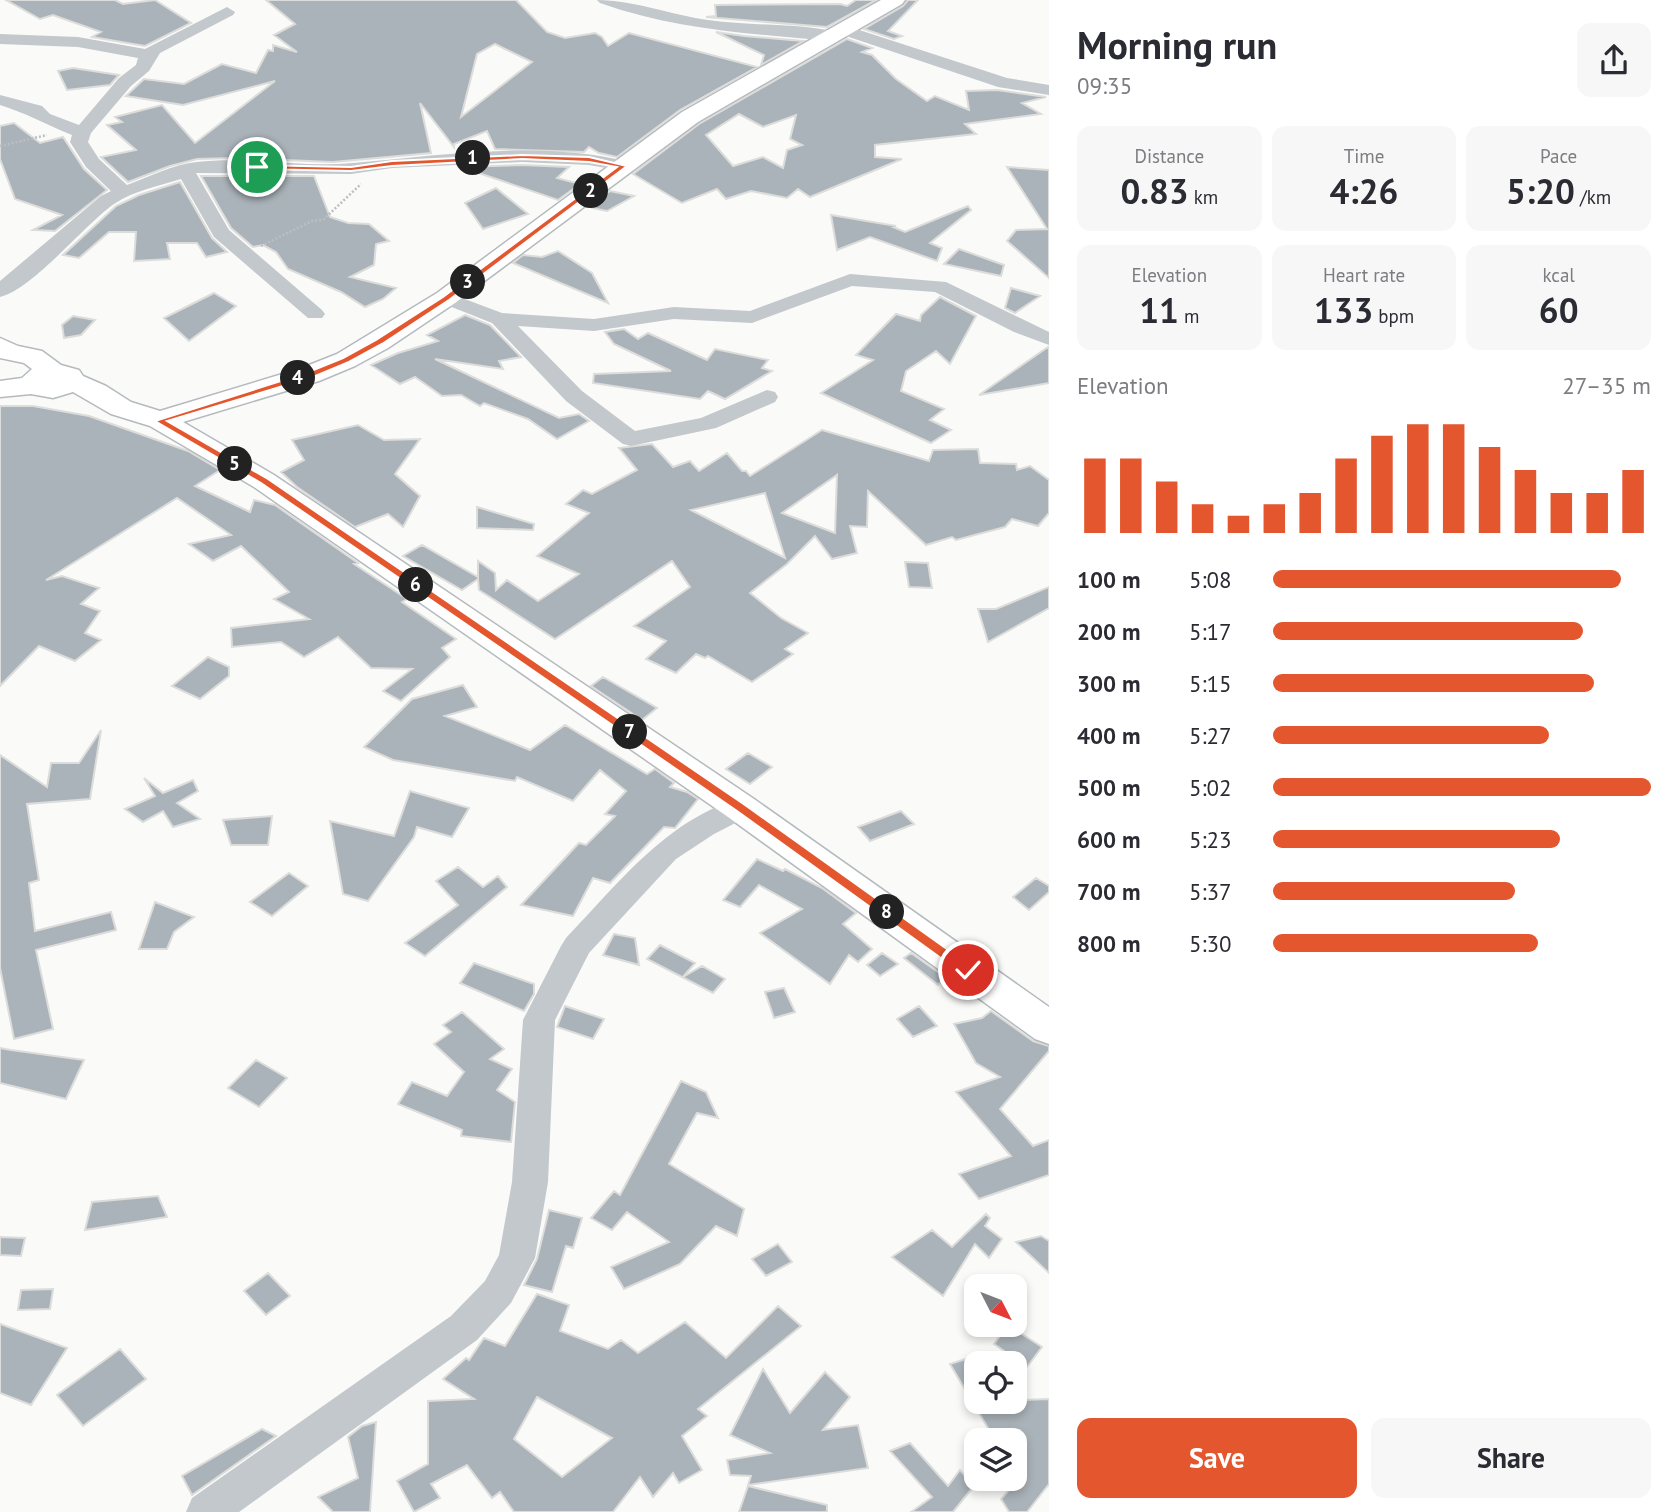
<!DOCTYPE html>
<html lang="en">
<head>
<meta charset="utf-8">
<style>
	body { margin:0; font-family:"PT Sans",sans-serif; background:#f7f7f7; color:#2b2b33; height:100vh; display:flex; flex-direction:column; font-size:26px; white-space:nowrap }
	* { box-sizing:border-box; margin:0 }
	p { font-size:23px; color:#7c7c81 }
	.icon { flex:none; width:38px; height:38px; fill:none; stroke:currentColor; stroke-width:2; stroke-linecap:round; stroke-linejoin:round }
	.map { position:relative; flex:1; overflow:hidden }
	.panel { display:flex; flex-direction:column; background:#fff; width:630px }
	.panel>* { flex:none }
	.needle { width:46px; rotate:132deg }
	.controls { position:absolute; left:964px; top:1274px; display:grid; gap:14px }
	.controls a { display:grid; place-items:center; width:63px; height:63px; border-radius:14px; background:#fff; box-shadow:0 4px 10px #0003; font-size:35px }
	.pin { position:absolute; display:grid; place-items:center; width:60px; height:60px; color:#fff; margin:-30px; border:4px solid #fff; border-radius:50%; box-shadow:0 2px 7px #0007 }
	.km { position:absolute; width:35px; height:35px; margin:-18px; border-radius:50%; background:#222; color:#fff; font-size:19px; line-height:35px; text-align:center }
	.round { display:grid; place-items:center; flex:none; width:74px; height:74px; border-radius:14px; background:#f7f7f7 }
	.head { display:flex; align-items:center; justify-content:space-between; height:119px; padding:0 28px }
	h1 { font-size:38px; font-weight:800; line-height:52px }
	.stats { display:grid; grid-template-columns:repeat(3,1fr); gap:10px; height:119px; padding:7px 28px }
	.stats div { display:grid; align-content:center; border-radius:14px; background:#f7f7f7; text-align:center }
	.stats b { font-size:35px; font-weight:800 }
	.stats small { font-size:19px; font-weight:400 }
	.stats p { font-size:19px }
	.chart { height:196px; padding:14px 28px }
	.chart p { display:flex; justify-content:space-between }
	.chart svg { width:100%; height:126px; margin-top:7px; stroke:#e4572e; stroke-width:6 }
	.button { display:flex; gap:14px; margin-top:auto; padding:14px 28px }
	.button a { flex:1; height:80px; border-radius:14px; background:#e4572e; color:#fff; font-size:28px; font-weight:800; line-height:80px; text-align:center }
	.button a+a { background:#f7f7f7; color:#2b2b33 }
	ul { padding:0 28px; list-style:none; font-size:23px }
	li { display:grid; grid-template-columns:112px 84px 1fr; align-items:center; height:52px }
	li i { height:18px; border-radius:9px; background:#e4572e }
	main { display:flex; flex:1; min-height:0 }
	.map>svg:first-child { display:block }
	.building { fill:#aab3b9; stroke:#dcdcda; stroke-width:2; fill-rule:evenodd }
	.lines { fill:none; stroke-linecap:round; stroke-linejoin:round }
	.major-casing { stroke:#b5babe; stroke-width:3 }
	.path { stroke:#bbbfc2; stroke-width:2.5; stroke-dasharray:2 2; stroke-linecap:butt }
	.minor { fill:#c3c8cc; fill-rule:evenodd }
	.major { fill:#fff; fill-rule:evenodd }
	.route { fill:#e4572e; stroke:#fff; stroke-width:2 }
</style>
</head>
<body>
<main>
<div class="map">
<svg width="1049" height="1512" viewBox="0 0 1049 1512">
	<rect width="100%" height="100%" fill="#fafaf8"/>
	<path class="building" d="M6 0H115L123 4 155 0 191 23 145 46 92 37 101 32 53 15 40 19Z
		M266 0H516L547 32 565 38 595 33 602 37 608 46 629 33 757 67 680 110 617 157 599 153 589 147 584 152 495 149 487 131 454 144V147L420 103 431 153 333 162 236 158 197 159 170 166 128 182 101 157 136 150 107 125 122 122 115 117 162 105 195 143 275 81 183 105 126 96 144 79 184 84 222 64 256 73 268 50 273 51V45L297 52 274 35 295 24ZM495 44 532 62 461 117 477 54Z
		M856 0H876L827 27 706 17 716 16 715 5 840 4 847 6Z
		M908 0H918L888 31 902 36 894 39 864 29 903 6Z
		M716 32 744 36 803 41 761 65 764 55Z
		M847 39 872 48 862 52 872 55 896 79 927 101 935 96 969 110 966 91 997 90 1046 97 1022 103 1041 114 965 124 976 134 875 145V157L902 159 810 197 798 189 787 198 751 191 726 199 717 189 682 203 633 174 699 124ZM739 114 763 127 796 115 790 139 802 145 787 150 783 168 763 157 733 166 706 135Z
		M73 68 119 75 110 85 67 90 58 71Z
		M14 123 40 143 63 137 84 169 107 190 55 231 33 230 62 215 15 199 0 159V126Z
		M522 165 569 167 557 178 580 184 558 200 461 167Z
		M1007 167 1049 170V278L1007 241 1016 230 1047 229Z
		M201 176H314L330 217 348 223 369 224 389 241 376 244 374 265 350 277 396 288 383 299 365 307 341 292 288 269 276 252 263 245 253 247 231 228Z
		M180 182 212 238 227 252 206 257 197 243H167L170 259 134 261 136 232H109L79 258 63 255 116 206 139 195Z
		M496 188 528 214 483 229 465 203Z
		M610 191 634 196 607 211 592 208 593 203Z
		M968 206 971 210 930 243 942 248 937 261 870 237 837 250 831 215 896 226 893 227 905 232Z
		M959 249 1004 265 1001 276 944 264Z
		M558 251 592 273 608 303 513 263 523 255 542 257Z
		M1011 288 1040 296 1015 313 1005 308Z
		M214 293 236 306 189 341 164 318Z
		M940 297 976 316 950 364 936 351 906 371 901 391 944 409 930 420 951 430 931 443 821 393 873 360 856 355 896 314 920 321 921 315Z
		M465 315 490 325 521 357 499 361 503 369 435 359 559 418 579 414 589 421 557 439 528 419 484 403 480 406 461 395 442 396 415 377 400 384 371 365 398 353 438 341 427 335Z
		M73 316 95 320 81 335 64 338 62 325Z
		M624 329 638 339 648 333 707 360 715 349 768 360 762 368 772 371 725 399 708 391 700 399 593 383 594 374 671 371 614 344 605 332Z
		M1049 347V383L979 395 1048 347Z
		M0 406H33L89 416 188 451 220 470 195 486 250 512 254 500 275 505 358 563 354 564 407 599 402 602 456 639 442 648 450 657 401 701 383 691 412 669 371 668 338 637 304 657 281 642 232 647 231 628 309 619 274 599 289 592 241 546 213 561 189 544 231 535 177 498 46 580 62 576 99 588 81 604 100 611 85 633 101 640 75 661 39 646 0 686Z
		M358 425 384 440 420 439 395 474 420 496 403 527 388 514 355 527 297 487 281 472 304 460 292 440Z
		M822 430 929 461 933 450 978 449 980 463 1016 464 1017 470 1030 466 1049 480V513L1038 526 1012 519 1005 527 956 540 952 537 926 545 868 491 867 527 850 526 857 553 832 559 815 536 787 564 750 593 781 618 808 633 785 649 793 654 752 682 708 656 705 658 696 654 676 673 646 659 666 641 634 626 690 587 672 561 555 639 479 590 478 579 462 590 403 556 422 545 478 577V561L495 573 496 590 507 580 538 601 579 574 537 556 589 513 566 504 583 490 592 494 637 470 619 448 652 444 673 467 690 461 699 471 727 453 742 471H746L750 476ZM837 475 835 533 782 513ZM765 493 785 558 691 510Z
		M477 507 534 524 533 530 477 528Z
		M905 562 928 563 932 588 909 587Z
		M1049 587V608L988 642 978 609H996Z
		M208 657 229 667V676L200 699 172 686Z
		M603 677 657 708 642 720 591 686Z
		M463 685 477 707 445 716 530 750 565 725 647 774 655 769 674 783 670 787 687 792 698 799 675 828 664 827 610 883 593 878 573 916 521 905 579 843 586 845 615 816 605 814 626 791 600 770 573 801 517 777 515 781 393 760 364 747 412 699Z
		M101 730 90 799 27 804 39 880 29 883 35 931 111 912 116 930 36 950 53 1029 14 1039 0 968V755L47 787 51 763H79Z
		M748 753 772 767 750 784 726 769Z
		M144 778 163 793 193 780 198 791 177 803 200 819 173 827 163 811 143 822 125 809 155 796Z
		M410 791 469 808 452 837 417 827 414 837 368 901 343 894 330 821 394 836Z
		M901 811 914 824 870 841 858 827Z
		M272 816 268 845H231L223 820Z
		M757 859 783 871 785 869 822 888 856 913 843 924 872 949 858 962 849 955 830 984 760 933 802 909 759 885 740 907 723 900Z
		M458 867 483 887 498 876 507 887 425 956 405 943 458 905 436 881Z
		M289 873 308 886 272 916 250 902Z
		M1036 878 1049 886V892L1029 910 1013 897Z
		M155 902 194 917 174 932 167 949H139Z
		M614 934 635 938 639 965 603 955Z
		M660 945 695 963 683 977 702 966 725 979 713 993 647 959Z
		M882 953 898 964 880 976 867 965Z
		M911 953 945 977 938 985 904 958Z
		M474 963 534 984V994L524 1011 460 983Z
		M784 988 795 1012 774 1018 765 992Z
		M565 1006 604 1019 593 1039 557 1027Z
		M919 1006 937 1026 913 1037 897 1019Z
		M991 1011 1033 1041 1049 1046V1051L1000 1109 1033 1146 1049 1140V1175L979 1199 959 1174 1011 1156 956 1092 1000 1077 976 1063 954 1024 982 1018Z
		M462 1012 504 1049 490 1059 512 1069 497 1090 515 1102 511 1142 461 1136 462 1130 398 1104 412 1082 447 1096 464 1072 434 1044 451 1032 443 1025Z
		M0 1048 11 1050 84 1060 66 1099 0 1083Z
		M256 1060 287 1078 259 1107 228 1088Z
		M681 1081 706 1092 718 1118 697 1113 669 1164 744 1209 737 1236 716 1226 680 1264 624 1289 611 1267 669 1242 627 1212 612 1230 591 1218 614 1191 620 1195Z
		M158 1196 167 1217 85 1230 92 1202Z
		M549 1210 582 1218 573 1248 566 1246 552 1292 524 1285 537 1259Z
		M986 1214 990 1218 985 1226 1002 1239 989 1258 975 1244 943 1296 892 1257 932 1230 952 1247Z
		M1041 1236 1049 1241V1273L1016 1242Z
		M0 1237 25 1238 21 1256 0 1255Z
		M778 1244 792 1262 766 1276 752 1259Z
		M268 1273 290 1296 266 1315 244 1291Z
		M53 1289 50 1309 18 1310 21 1290Z
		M537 1294 569 1305 560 1331 608 1349 621 1340 638 1353 685 1322 726 1358 778 1306 801 1326 698 1409 707 1416 682 1436 702 1470 679 1483 673 1473 653 1497 640 1477 613 1512H514L500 1492 492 1498 467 1465 431 1484 440 1498 414 1512 397 1481 428 1464V1401L474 1399 443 1379 466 1358 469 1360 484 1338 505 1346ZM537 1397 612 1438 562 1477 514 1439Z
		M0 1324 67 1348 31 1405 0 1393Z
		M1008 1325 1042 1347 1027 1367 994 1344Z
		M120 1349 146 1379 83 1426 57 1395Z
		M969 1358 976 1370V1402L1049 1399V1484L1027 1512H1009L1001 1499 1015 1483V1440H995L950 1364Z
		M763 1369 790 1413 825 1372 850 1397 823 1430 858 1425 868 1468 748 1485 751 1476 730 1475 727 1460 770 1453 730 1435Z
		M376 1422 370 1512H333L318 1497 358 1478 348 1437 362 1426Z
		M262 1429 276 1436 192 1495 182 1476Z
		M910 1443 948 1486 960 1470 974 1486 953 1512H911L932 1497 890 1451Z
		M748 1486 827 1505V1512H739Z"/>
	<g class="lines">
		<defs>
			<path id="major" d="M881 0H905L902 4 698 122 455 303 388 348 355 366 319 381 183 422 274 475 754 799 1049 1007V1044L1035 1039 728 817 254 487 150 426 111 414 73 392 53 398 31 394 0 397V381L22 378 32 369 24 363 0 358V338L18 346 42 351 61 365 79 370 83 376 106 386 131 402 160 411 299 369 337 354 437 293 682 112Z"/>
		</defs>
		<use href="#major" class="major-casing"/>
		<path class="path" d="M0 146 47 135
			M261 246 312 221 323 220 361 184"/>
		<path class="minor" d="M597 0C634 0 671 15 708 20 751 26 796 23 838 32V27L844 25 1007 78 1049 85V95L998 87 840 34 839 39 833 41C753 34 676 30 600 3Z
			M227 7 235 12 233 15 160 53 149 71 131 86 91 133 88 142 99 159 127 185C149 177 174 164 197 162 248 156 301 168 353 163 443 155 540 140 629 162L632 166 623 171 589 165 522 162 392 168 351 174 196 173 229 230 322 310 325 314 322 318H308L214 237 181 179C159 186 133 191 114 204 84 225 33 289 0 297V281L101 196 111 191 86 167 70 142 72 135C47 125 26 113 0 105V95L42 106 50 114 79 125 119 78 136 65 138 58 78 47 0 44V34L78 37 145 49Z
			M850 274 946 282 1049 332V345L1014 332 935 292 852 286 752 323 674 319 594 331 518 326 582 391 635 431 701 418 767 390 775 392 778 397 775 402 716 428 631 446 623 444 566 401 492 323 439 302 436 298 439 294 446 292 502 313 594 319 674 307 750 311Z
			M741 798 751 801 755 808 751 815 714 834 676 859 589 953 555 1020 548 1182 535 1258 511 1303 477 1340 239 1512H186L192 1498 451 1316 485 1281 499 1255 512 1182 523 1020 561 946 566 938C617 885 667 819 741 798Z"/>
		<use href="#major" class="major"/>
	</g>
	<path class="route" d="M522 155 589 157 627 166 449 300 382 344 349 362 313 377 167 421 268 479 745 805 972 967V974H963L737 811 261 483 155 421 306 373 343 358 376 340 443 297 617 167 589 162 522 159 392 166 351 171 257 169 255 165 351 167 392 161Z"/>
</svg>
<div class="controls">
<a><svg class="needle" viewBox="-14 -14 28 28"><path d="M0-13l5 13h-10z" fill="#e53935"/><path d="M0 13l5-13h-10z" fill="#7c7c81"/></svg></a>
<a><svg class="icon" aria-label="locate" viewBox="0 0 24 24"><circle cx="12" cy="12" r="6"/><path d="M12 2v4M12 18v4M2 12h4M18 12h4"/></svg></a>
<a><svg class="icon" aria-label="layers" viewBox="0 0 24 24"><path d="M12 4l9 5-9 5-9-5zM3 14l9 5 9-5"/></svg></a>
</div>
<div class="pin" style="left:257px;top:167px;background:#1e9e55"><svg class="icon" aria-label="arrive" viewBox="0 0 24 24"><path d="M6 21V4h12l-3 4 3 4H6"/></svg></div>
<div class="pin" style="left:968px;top:970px;background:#d93025"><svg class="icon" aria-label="check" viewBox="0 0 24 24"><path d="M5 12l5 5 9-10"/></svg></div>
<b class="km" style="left:473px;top:158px">1</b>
<b class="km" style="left:591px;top:191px">2</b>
<b class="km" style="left:468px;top:282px">3</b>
<b class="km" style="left:298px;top:378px">4</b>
<b class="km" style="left:235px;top:464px">5</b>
<b class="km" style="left:416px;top:585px">6</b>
<b class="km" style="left:630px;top:732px">7</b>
<b class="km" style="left:887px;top:912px">8</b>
</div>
<section class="panel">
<div class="head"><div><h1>Morning run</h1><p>09:35</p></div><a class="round"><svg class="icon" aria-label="share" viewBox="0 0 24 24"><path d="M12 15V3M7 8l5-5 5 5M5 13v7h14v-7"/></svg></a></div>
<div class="stats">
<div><p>Distance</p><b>0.83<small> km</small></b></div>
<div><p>Time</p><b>4:26</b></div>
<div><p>Pace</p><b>5:20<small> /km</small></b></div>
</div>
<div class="stats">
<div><p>Elevation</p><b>11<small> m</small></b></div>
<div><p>Heart rate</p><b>133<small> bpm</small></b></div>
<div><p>kcal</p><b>60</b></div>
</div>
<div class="chart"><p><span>Elevation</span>27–35 m</p>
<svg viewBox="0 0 160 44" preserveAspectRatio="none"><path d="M5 44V18M15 44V18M25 44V26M35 44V34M45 44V38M55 44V34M65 44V30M75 44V18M85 44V10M95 44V6M105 44V6M115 44V14M125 44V22M135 44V30M145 44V30M155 44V22"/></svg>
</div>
<ul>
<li><b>100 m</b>5:08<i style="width:92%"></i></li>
<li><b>200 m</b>5:17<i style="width:82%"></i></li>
<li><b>300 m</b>5:15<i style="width:85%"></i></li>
<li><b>400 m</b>5:27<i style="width:73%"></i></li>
<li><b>500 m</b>5:02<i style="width:100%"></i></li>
<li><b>600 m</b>5:23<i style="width:76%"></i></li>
<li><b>700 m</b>5:37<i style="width:64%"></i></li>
<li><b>800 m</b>5:30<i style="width:70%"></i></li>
</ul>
<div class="button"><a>Save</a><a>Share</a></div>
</section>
</main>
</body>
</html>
